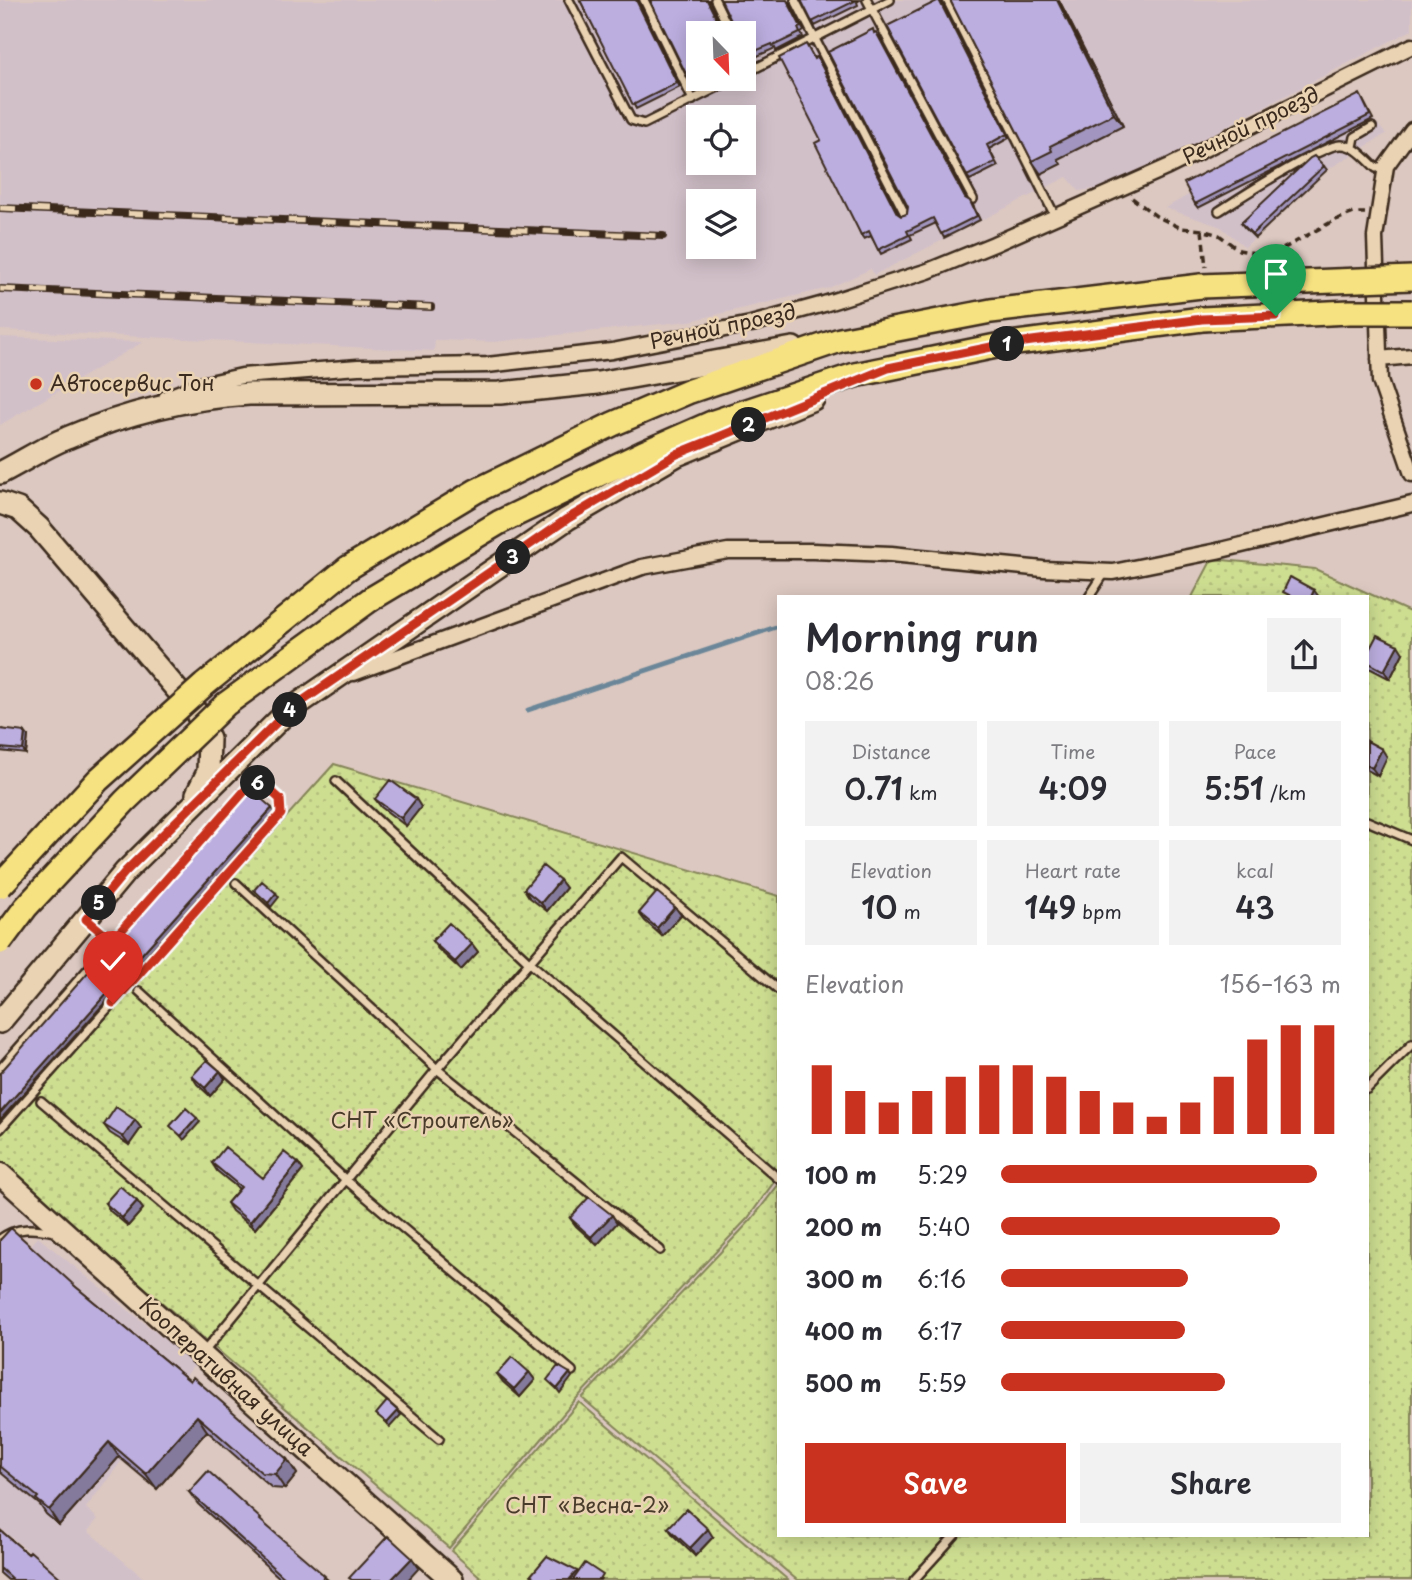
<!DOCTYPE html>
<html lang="en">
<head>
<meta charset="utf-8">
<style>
	body { margin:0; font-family:"Playpen Sans",sans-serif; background:#f2f2f3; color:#2b2b33; height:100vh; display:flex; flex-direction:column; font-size:26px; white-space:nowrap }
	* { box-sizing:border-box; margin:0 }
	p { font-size:23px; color:#7c7c81 }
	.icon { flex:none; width:38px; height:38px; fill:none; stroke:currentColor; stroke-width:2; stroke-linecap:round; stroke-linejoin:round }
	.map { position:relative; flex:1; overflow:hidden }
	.details { position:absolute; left:777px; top:595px; width:592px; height:942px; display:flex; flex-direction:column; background:#fff; border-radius:0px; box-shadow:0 4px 18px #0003 }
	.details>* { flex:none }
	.needle { width:46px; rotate:157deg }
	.tools { position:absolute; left:686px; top:21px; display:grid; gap:14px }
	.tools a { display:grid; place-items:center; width:70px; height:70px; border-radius:0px; background:#fff; box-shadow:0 4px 18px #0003; font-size:35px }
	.pin { position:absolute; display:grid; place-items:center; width:60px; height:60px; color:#fff; margin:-72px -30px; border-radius:50% 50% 50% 0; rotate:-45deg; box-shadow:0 0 7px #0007 }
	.pin .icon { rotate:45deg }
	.km { position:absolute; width:35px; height:35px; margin:-18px; border-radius:50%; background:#222; color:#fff; font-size:19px; line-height:35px; text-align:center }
	.round { display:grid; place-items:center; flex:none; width:74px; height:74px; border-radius:0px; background:#f2f2f3 }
	.summary { display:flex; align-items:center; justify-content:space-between; height:119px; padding:0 28px }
	h1 { font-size:38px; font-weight:600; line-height:52px }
	.stats { display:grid; grid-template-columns:repeat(3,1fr); gap:10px; height:119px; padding:7px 28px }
	.stats div { display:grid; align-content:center; border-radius:0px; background:#f2f2f3; text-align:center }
	.stats b { font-size:30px; font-weight:600 }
	.stats small { font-size:19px; font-weight:400 }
	.stats p { font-size:19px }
	.chart { height:196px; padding:14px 28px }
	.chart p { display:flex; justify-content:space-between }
	.chart svg { width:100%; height:126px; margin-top:7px; stroke:#c8321e; stroke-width:6 }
	.cta { display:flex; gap:14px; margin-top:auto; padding:14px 28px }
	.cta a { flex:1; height:80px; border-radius:0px; background:#c8321e; color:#fff; font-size:28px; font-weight:600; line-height:80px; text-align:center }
	.cta a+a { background:#f2f2f3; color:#2b2b33 }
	ul { padding:0 28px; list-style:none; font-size:23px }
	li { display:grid; grid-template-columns:112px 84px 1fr; align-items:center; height:52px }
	li i { height:18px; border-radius:9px; background:#c8321e }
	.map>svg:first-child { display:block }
	.built { fill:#d2c0c9; fill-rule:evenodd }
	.grass { fill:url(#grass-dots); stroke:#848458; stroke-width:2 }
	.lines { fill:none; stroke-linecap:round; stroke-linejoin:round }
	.stream { stroke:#6b8698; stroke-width:5 }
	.service-casing { stroke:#3b2a1e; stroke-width:12 }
	.minor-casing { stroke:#3b2a1e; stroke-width:19 }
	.secondary-casing { stroke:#3b2a1e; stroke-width:26 }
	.primary-casing { stroke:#3b2a1e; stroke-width:28 }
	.path { stroke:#3b2a1e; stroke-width:3.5; stroke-dasharray:7 5; stroke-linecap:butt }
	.service { stroke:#ead3b3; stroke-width:7 }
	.minor { stroke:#ead3b3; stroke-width:14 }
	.secondary { stroke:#ead3b3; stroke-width:21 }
	.primary { stroke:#f7e281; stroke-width:23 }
	.rail-casing { stroke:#3b2a1e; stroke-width:8 }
	.rail { stroke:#ead3b3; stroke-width:5; stroke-dasharray:16; stroke-linecap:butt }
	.primary-bridge-casing { stroke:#3b2a1e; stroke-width:28; stroke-linecap:butt }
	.primary-bridge { stroke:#f7e281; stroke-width:23 }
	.wall { fill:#a296c0; stroke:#3b2a1e; stroke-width:2 }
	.shaded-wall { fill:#847a9c; stroke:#3b2a1e; stroke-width:2 }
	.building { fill:#bcaedf; stroke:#3b2a1e; stroke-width:2 }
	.route-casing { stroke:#fff; stroke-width:14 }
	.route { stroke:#c8321e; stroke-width:9 }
	.poi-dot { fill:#c8321e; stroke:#ead3b3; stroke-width:2.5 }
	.labels { text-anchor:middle; stroke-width:5; stroke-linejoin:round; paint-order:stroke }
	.street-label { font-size:21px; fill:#3b2a1e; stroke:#ead3b3 }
	.poi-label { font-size:21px; fill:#3b2a1e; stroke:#ead3b3; text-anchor:start }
	.park-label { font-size:21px; fill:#4a3c2a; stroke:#ead3b3 }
</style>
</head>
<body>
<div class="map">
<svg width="1412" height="1580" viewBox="0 0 1412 1580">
	<defs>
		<pattern id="grass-dots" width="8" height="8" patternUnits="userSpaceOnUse" patternTransform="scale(1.75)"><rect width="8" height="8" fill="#cede91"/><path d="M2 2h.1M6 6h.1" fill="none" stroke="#b2bf7d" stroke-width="1.8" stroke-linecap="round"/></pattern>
	</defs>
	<rect width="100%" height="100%" fill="#dcc8c0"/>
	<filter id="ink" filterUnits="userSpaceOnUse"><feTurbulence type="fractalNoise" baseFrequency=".0143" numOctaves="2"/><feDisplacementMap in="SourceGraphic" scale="14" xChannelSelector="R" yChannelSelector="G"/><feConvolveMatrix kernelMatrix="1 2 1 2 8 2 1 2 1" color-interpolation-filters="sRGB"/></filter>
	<g filter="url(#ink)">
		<path class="built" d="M0 0H1412V30L1131 176 1095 189 1079 191 1067 177 874 275 871 269 829 288 690 321 494 342 435 340 434 351 0 330ZM698 33H744V79H698ZM698 117H744V163H698ZM698 201H744V247H698Z
			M1362 98 1373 119 1386 134 1327 170 1245 247 1221 227 1165 208 1190 194 1187 187Z
			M0 337 143 342 0 425Z
			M38 1237 195 1364 86 1508 98 1519 88 1531 146 1580H63L0 1528V1280Z"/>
		<path class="grass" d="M1212 559 1315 569 1412 613V1580H797L582 1398 751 1220 779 1184V1535H1367V597H1192Z
			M334 764 779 896V1175L748 1218 576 1399 449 1548 0 1164V1135Z
			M579 1402 788 1580H484L451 1551Z"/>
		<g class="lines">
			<path class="stream" d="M528 710 779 626"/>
			<defs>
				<path id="service" d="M569 0 631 120 644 124 734 79
					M644 0 693 100
					M715 0 731 33
					M795 0 905 214
					M867 0 973 199
					M947 0 1055 216
					M744 58 750 71
					M744 74 890 0
					M1353 147 1355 137 1372 127
					M1219 211C1241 197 1319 146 1340 145 1355 144 1366 159 1376 168L1385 166
					M1089 597 1106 571
					M336 781 529 962 779 1179
					M1367 821 1412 840
					M236 883 437 1069 660 1250
					M89 921 112 941
					M139 991 346 1180 572 1371
					M0 1069 249 786 261 782 280 799 281 814 0 1129
					M1367 1089 1412 1044
					M41 1101 439 1439
					M0 1239C17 1226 34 1228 55 1232
					M203 1353 437 1069 621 857 779 990
					M914 1580 955 1535"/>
				<path id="minor" d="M1412 130 1386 166 1375 237 1380 381 1412 474
					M1379 359 1412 356
					M166 398 196 386 242 376 358 367 487 365 612 351 751 324 824 304 928 271 994 244 1168 167 1412 46
					M354 673 642 567 728 551H813L891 554 1043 569 1113 572 1217 551 1412 504"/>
				<path id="secondary" d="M0 473C22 462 44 447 67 438 125 413 186 398 249 394L500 393 598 383 793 348
					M0 503 18 509 39 528 196 712 209 739 208 772 197 794
					M0 1022 125 872 288 711 567 519 677 455 813 399
					M0 1174 452 1580"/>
				<path id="primary" d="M348 568 476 491 613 424 690 391 840 340 991 311 1201 286
					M371 599 500 522 643 453 714 422 855 375 1001 345 1202 319"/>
			</defs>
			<use href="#service" class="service-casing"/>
			<use href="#minor" class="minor-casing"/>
			<use href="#secondary" class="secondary-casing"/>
			<use href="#primary" class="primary-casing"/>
			<path class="path" d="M1132 198 1156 216 1181 228 1202 230 1219 235 1239 250 1270 256 1333 221 1354 213H1365
				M1202 230 1206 267"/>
			<use href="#service" class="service"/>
			<use href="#minor" class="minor"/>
			<use href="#secondary" class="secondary"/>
			<use href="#primary" class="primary"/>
			<defs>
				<path id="rail" d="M0 208 663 236
					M0 289 431 307"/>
			</defs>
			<use href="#rail" class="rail-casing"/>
			<use href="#rail" class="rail"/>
			<defs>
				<path id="primary-bridge" d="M1201 286 1412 278
					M1202 319 1350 312H1412
					M0 886 98 780 204 685 348 568
					M0 942 26 907 125 801 226 704 371 599"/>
			</defs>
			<use href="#primary-bridge" class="primary-bridge-casing"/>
			<use href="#primary-bridge" class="primary-bridge"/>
		</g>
		<path class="wall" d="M580 0H639V3L680 87 636 109Z
			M650 0H710L709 3 724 32 698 79H710L696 86 693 81 691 82Z
			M801 0H860L857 2 858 5 815 26Z
			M950 0H1059L1123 126 1058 159 1061 164 1041 174 1032 161Z
			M789 2 804 31 801 33 803 37 776 51 775 48 751 59 747 53H744V33Z
			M942 4 1009 138 989 149 998 166 970 180 967 176Z
			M874 33 879 36 966 199 970 201 973 205 980 220 944 238 936 223 910 235 912 239 881 254 871 236 864 239 861 235 821 140 806 44 814 58 817 57 820 61 898 214 901 216 907 214 908 207Z
			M1362 98 1373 119 1198 208 1195 204Z
			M1324 166 1327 170 1255 238 1244 227 1241 223Z
			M1403 653 1390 679 1369 668 1367 665V654Z
			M0 729 28 736 26 754 0 751Z
			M1367 741 1387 757 1378 776 1367 770Z
			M375 799 421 807 406 826 381 807Z
			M560 880 566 888 547 911 529 897 524 889Z
			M639 913 681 915 662 936 645 921Z
			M432 941 472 944 478 952 461 970 438 949Z
			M220 1071 225 1079 210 1096 197 1084 192 1076Z
			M135 1120 141 1128 129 1145 110 1133 104 1125Z
			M212 1163 263 1178 298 1163 303 1170 255 1229 232 1211 227 1203 239 1189 217 1171Z
			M137 1201 143 1209 128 1226 110 1211 105 1203Z
			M612 1215 617 1223 597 1245 576 1226 570 1218Z
			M0 1240 76 1287 190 1381 287 1459 297 1474 285 1489 272 1488 207 1431 157 1489 119 1457 59 1525 46 1514 40 1505 0 1472Z
			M529 1372 535 1380 520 1397 503 1382 497 1374Z
			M189 1492 265 1525 328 1580H282L198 1504Z
			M668 1528 713 1537 695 1556 674 1536Z
			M0 1530 28 1554 63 1580H8L0 1573Z"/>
		<path class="shaded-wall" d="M636 0H639V3L680 87Z
			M939 0 942 4 1009 138 1007 134Z
			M1057 0H1059L1123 126 1114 114Z
			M817 57 820 61 900 217 897 213Z
			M1314 590 1319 597H1311Z
			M1398 645 1403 653 1390 679 1384 671Z
			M25 732 28 736 26 754 23 750Z
			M1382 749 1387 757 1378 776 1372 768Z
			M416 799 421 807 406 826 401 818Z
			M272 808 275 812 0 1120V1113Z
			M560 880 566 888 547 911 541 903Z
			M276 893 279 897 271 907 268 903Z
			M675 907 681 915 662 936 657 928Z
			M472 944 478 952 461 970 455 962Z
			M220 1071 225 1079 210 1096 205 1088Z
			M197 1118 200 1122 184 1140 181 1136Z
			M135 1120 141 1128 129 1145 123 1137Z
			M298 1163 303 1170 255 1229 250 1222Z
			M137 1201 143 1209 128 1226 122 1218Z
			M612 1215 617 1223 597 1245 591 1237Z
			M529 1372 535 1380 520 1397 514 1389Z
			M570 1373 572 1377 560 1393 557 1389Z
			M398 1411 401 1415 390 1427 387 1423Z
			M197 1416 207 1431 157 1489 146 1474Z
			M109 1442 119 1457 59 1525 49 1510Z
			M287 1459 297 1474 285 1489 275 1474Z
			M708 1529 713 1537 695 1556 690 1548Z
			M412 1558 419 1568 408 1580H391Z
			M577 1571 583 1579 582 1580H569Z"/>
		<path class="building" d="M580 0H636L677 83 633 105Z
			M650 0H707L723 32 726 33H698V79L693 81 691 76 688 78Z
			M721 0H787L801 27 798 28 800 33 773 46 772 44 748 54 744 49V33H732L733 32 734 27Z
			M801 0H855V1L812 22Z
			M939 0 1007 134 987 145 995 162 967 176 887 26Z
			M950 0H1057L1114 114 1050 146 1052 151 1032 161Z
			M873 29 874 33 876 32 965 198 970 201 977 216 941 234 933 218 907 231 909 235 878 250 869 231 861 235 815 143 821 140 779 58 806 44 814 59 817 57 897 213 901 216 907 214 908 207 828 52Z
			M1360 94 1370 115 1195 204 1184 183Z
			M1314 156 1324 166 1252 234 1241 223 1310 158Z
			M1290 577 1314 590 1311 597H1293L1283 592Z
			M1377 635 1398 645 1384 671 1367 662V654Z
			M0 729 25 732 23 750 0 748Z
			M1367 741 1382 749 1372 768 1367 765Z
			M390 780 416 799 401 818 375 799Z
			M249 788 272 808 0 1113V1073Z
			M543 866 560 880 541 903 524 889Z
			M262 881 276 893 268 903 254 890Z
			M657 892 675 907 657 928 639 913Z
			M449 923 472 944 455 962 432 941Z
			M207 1060 220 1071 205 1088 192 1076Z
			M116 1107 135 1120 123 1137 104 1125Z
			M186 1108 197 1118 181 1136 170 1126Z
			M225 1147 263 1178 284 1152 298 1163 250 1222 227 1203 241 1187 212 1163Z
			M120 1186 137 1201 122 1218 105 1203Z
			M589 1197 612 1215 591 1237 570 1218Z
			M11 1228 76 1287 190 1381 193 1377 287 1459 275 1474 262 1473 197 1416 146 1474 109 1442 49 1510 36 1499 38 1497 0 1466V1240Z
			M512 1357 529 1372 514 1389 497 1374Z
			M558 1366 570 1373 557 1389 547 1380Z
			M387 1401 398 1411 387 1423 376 1414Z
			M208 1471 261 1519 260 1520 325 1576 321 1580H287L189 1492Z
			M686 1509 708 1529 690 1548 668 1528Z
			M0 1530 28 1554 30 1551 63 1580H13L0 1568Z
			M388 1536 412 1558 391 1580H352L349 1578Z
			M547 1556 577 1571 569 1580H537L531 1575Z
			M585 1563 603 1575 600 1580H573Z"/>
	</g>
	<g class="lines" filter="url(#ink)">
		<defs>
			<path id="route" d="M113 1003 281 814 280 799 261 782 249 786 112 941 86 919 125 872 288 711 567 519 677 454 888 368 1001 345 1202 319 1276 316"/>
		</defs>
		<use href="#route" class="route-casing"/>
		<use href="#route" class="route"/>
	</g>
	<circle class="poi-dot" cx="36" cy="384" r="7"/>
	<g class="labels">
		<g class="street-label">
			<text transform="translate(1251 126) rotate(-26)" y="7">Речной проезд</text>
			<text transform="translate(723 327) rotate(-12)" y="7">Речной проезд</text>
			<text transform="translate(226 1377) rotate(42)" y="7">Кооперативная улица</text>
		</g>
		<g class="poi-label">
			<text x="50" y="391">Автосервис Тон</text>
		</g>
		<g class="park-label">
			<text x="422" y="1128">СНТ «Строитель»</text>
			<text x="587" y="1513">СНТ «Весна-2»</text>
		</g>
	</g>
</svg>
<div class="tools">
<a><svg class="needle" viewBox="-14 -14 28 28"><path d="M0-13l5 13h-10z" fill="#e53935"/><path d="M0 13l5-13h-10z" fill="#7c7c81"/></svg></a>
<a><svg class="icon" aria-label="locate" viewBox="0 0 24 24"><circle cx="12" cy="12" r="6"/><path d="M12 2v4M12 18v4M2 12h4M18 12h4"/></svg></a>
<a><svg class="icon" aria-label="layers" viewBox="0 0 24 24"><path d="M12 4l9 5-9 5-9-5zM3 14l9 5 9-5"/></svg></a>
</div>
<div class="pin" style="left:1276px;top:316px;background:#1e9e55"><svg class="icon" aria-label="arrive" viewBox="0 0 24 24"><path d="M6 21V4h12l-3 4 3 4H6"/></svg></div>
<div class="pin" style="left:113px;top:1003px;background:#d93025"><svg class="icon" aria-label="check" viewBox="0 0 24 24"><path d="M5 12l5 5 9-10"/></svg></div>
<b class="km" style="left:1007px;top:344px">1</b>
<b class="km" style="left:749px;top:425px">2</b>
<b class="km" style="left:513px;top:557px">3</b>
<b class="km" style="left:290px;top:710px">4</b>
<b class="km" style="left:99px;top:903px">5</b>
<b class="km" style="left:258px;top:783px">6</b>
<section class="details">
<div class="summary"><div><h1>Morning run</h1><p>08:26</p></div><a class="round"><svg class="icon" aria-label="share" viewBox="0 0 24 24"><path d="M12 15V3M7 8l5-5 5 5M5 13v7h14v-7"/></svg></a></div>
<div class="stats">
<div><p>Distance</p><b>0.71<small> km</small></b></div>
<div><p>Time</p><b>4:09</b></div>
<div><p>Pace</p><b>5:51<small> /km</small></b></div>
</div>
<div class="stats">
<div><p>Elevation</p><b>10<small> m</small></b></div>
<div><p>Heart rate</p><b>149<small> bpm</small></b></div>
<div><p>kcal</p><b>43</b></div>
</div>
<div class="chart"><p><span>Elevation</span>156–163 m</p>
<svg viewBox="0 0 160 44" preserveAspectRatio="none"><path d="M5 44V20M15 44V29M25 44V33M35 44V29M45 44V24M55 44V20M65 44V20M75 44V24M85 44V29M95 44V33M105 44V38M115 44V33M125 44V24M135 44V11M145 44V6M155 44V6"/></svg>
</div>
<ul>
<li><b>100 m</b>5:29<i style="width:93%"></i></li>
<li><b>200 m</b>5:40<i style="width:82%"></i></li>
<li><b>300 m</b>6:16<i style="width:55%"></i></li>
<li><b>400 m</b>6:17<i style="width:54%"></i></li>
<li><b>500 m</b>5:59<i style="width:66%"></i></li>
</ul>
<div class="cta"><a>Save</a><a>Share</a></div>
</section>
</div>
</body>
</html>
